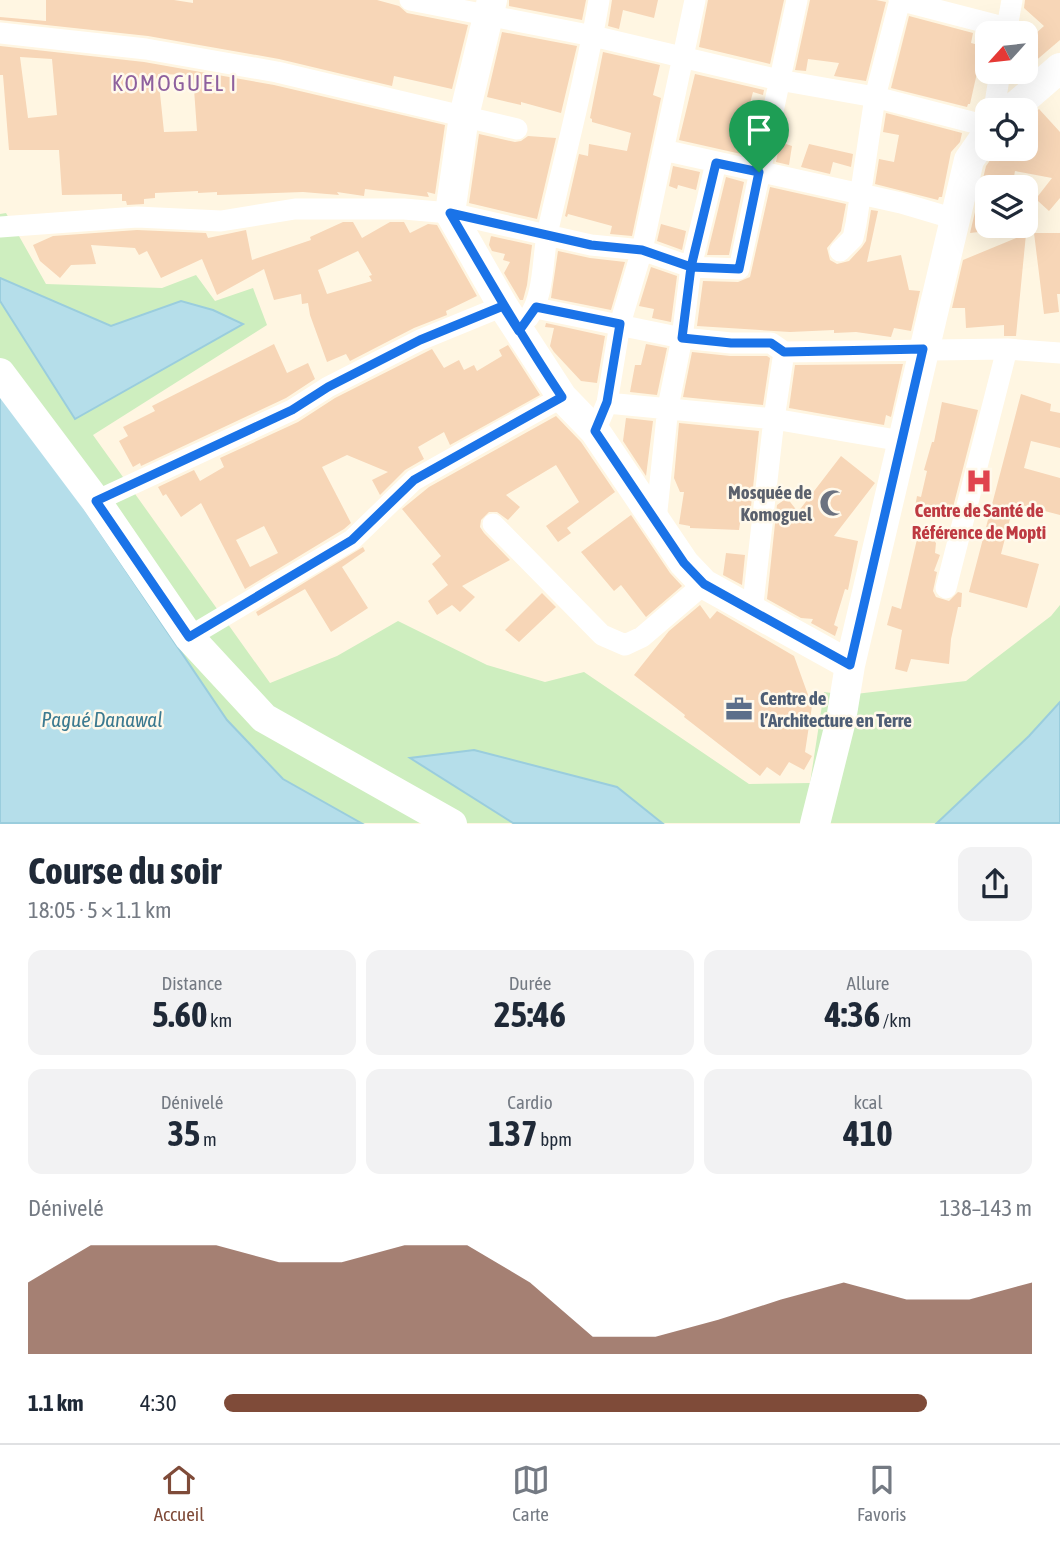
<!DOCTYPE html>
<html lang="fr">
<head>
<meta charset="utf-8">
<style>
	body { margin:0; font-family:"Asap Condensed",sans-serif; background:#f2f2f3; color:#1f2937; height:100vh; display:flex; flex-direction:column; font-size:26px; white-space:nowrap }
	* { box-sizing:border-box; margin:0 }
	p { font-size:23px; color:#747a83 }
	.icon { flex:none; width:38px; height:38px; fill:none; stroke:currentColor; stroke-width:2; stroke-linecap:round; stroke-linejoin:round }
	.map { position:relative; height:824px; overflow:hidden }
	.side { display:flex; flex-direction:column; background:#fff; flex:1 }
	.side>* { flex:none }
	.needle { width:46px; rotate:243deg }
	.tools { position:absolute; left:975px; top:21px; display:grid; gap:14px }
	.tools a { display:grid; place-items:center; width:63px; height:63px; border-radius:14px; background:#fff; box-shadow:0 7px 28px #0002; font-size:35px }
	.pin { position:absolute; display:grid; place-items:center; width:60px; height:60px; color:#fff; margin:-72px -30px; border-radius:50% 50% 50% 0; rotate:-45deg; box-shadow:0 0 7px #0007 }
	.pin .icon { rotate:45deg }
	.round { display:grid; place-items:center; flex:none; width:74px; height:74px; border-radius:14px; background:#f2f2f3 }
	.head { display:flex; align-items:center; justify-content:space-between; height:119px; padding:0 28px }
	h1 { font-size:38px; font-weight:700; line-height:52px }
	.metrics { display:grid; grid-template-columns:repeat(3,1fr); gap:10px; height:119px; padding:7px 28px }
	.metrics div { display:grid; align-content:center; border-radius:14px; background:#f2f2f3; text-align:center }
	.metrics b { font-size:35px; font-weight:700 }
	.metrics small { font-size:19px; font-weight:400 }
	.metrics p { font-size:19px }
	.chart { height:196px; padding:14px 28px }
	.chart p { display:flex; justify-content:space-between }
	.chart svg { width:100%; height:126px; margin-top:7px; fill:#7f4b39; opacity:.7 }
	ul { padding:0 28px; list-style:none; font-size:23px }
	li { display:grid; grid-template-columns:112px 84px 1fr; align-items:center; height:52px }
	li i { height:18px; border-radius:9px; background:#7f4b39 }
	.menu { display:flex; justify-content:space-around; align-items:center; height:98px; border-top:2px solid #e0e1e3; background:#fff; font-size:19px; color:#747a83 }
	.menu a { display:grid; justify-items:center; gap:4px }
	.menu .on { color:#7f4b39 }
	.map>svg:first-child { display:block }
	.green { fill:#ceeebf }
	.water { fill:#b5deea; stroke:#9acddd; stroke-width:2 }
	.building { fill:#f7d6b7; fill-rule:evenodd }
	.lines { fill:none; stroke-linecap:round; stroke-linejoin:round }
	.street { stroke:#fff; stroke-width:21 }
	.secondary { stroke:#fff; stroke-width:30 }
	.route-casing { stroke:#fff; stroke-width:14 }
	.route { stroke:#1a73e8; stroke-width:9 }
	.labels { text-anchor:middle; stroke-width:5; stroke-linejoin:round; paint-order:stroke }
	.worship-label { font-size:19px; font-weight:bold; fill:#5b616d; stroke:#fff9eb; text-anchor:end }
	.health-label { font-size:19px; font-weight:bold; fill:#be3a42; stroke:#fff9eb }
	.service-label { font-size:19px; font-weight:bold; fill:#4e5e75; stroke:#fff9eb; text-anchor:start }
	.water-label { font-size:21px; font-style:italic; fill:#3c7a90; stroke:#fff9eb }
	.quarter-label { font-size:23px; letter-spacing:2px; fill:#8e609e; stroke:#fff9eb }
</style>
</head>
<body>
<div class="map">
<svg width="1060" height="824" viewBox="0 0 1060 824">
	<rect width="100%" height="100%" fill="#fff6e2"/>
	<path class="green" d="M6 213 46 284 162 288 196 275 215 301 253 288 267 325 93 435 270 683 337 656 398 621 487 665 545 682 584 672 749 784 810 783 824 692 847 695 966 681 1051 616 1060 605V702L1029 736 937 823H662L617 787 473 750 411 759 513 823H361L283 779 227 720 0 384V301L75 418 242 324 181 301 111 327 0 278V214Z"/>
	<path class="water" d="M0 278 111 326 181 301 213 310 243 324 75 419 0 301Z
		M0 384 227 720 283 779 361 823H0Z
		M1060 702V823H937L1029 736Z
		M474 750 617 787 662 823H513L410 758Z"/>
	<path class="building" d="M46 0H174L193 3V0H377L399 6 407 13 468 25 452 89 394 76 392 86 279 59 148 36 0 20V17L46 21Z
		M509 0H586L582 20 509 6Z
		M612 0H658L654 18 623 10 619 29 608 26Z
		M708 0H784L770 64 699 47Z
		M810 0H876L886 2 866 81 834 76 839 63 808 59 806 71 795 70Z
		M1025 0H1060V40L1026 69V42L1044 26 1024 8Z
		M909 16 973 33 971 43 983 46 970 104H968L967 107 891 88Z
		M502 32 577 46 561 113 521 102V105L487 97Z
		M0 46 144 62 274 85 445 125 435 194 427 192 429 197 365 189 364 196 337 192 339 195 303 192 217 195V192L198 193V191L155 193V198L144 199V204L127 205 126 201H122V194L62 195 59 150H9L3 75H0ZM20 57 52 59 57 115 28 118ZM158 74 193 75 197 131 164 132Z
		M603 52 660 65 653 95 661 98 632 236 610 234 612 226 568 214 567 217 565 216 579 154 588 156 589 144 627 151 631 133 592 122V119L590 118Z
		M695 74 764 90 763 95 753 92 742 133 754 136 750 156 679 140Z
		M1039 109 1060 132V198L1049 211 1038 201V196L1052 178 1015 171 1012 187H987V231L970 233 986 166 998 149H1026V121Z
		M886 113 962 133 960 142 951 152 942 197H939L938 200 875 184 879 159 894 162 899 135 883 132Z
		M479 134 515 142 521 141 528 136 556 138 537 219 469 203Z
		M780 142 792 146 789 165 776 162Z
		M809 144 853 154 851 167 833 162 830 174 801 167Z
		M673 166 700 172 696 190 678 185 677 189 669 186Z
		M726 177 744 182 729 255H707Z
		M770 187 846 204 841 231 827 248 830 260 837 264 849 261 862 247 866 241 871 210 878 211 867 262 901 255 909 290 920 291 911 331 894 328 891 337 856 332 834 333V330L790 332 697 326 703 281 738 282 750 277Z
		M343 222H353L362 238 390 222H404L410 233 428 224 437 225 477 296 446 311 447 315 414 328 350 361 346 354 327 362 310 315 308 303 302 304 301 294 274 300 264 269 217 295 202 259 161 278 147 251 139 255 135 248 91 245 96 264 71 265 60 278 40 261 33 245 53 236 137 230 206 233 208 238 246 230 252 260 311 240 310 237ZM358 251 372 275 369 276 372 281 327 294 318 270Z
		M661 224 686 231 682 250 657 241Z
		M1034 233H1060V294H1057L1059 312 1044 314Z
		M482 234 532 245 527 285 523 300H520L504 273 510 262 503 260 505 254 492 251 489 245 491 236Z
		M1026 234 1016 336H1004V325L966 328 965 308H952L963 260Z
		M558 251 590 258 625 262 611 310 551 298Z
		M651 267 677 276 671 322 652 318 654 309 639 306Z
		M546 323 605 336 597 383 581 381 554 352 550 346 554 328 545 327Z
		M274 344 287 373 308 363 315 379 286 398 141 466 140 463 133 467 119 441 128 436 123 427 155 411 152 406Z
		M646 344 667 348 657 395 630 392 635 365H641Z
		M508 345 540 395 450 445 444 432 418 447 424 459 405 470 380 495 372 480 388 472 347 455 322 467 351 523 344 529 245 589 201 503 181 517 166 494 163 496 158 487 194 470 200 481 224 467 220 458 298 422 335 398 432 349 444 368 459 360 464 370 474 365 477 371 502 356 499 350ZM264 526 278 553 250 567 236 540Z
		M692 352 730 356H767L770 358 763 405 683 397Z
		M903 364 891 417 886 415 884 425 789 408 795 365Z
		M1021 394 1051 404 1050 411 1060 413V448L1031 441 1024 468 1060 478V515L1014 503 1001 554 1039 564 1027 608 969 592Z
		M942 402 978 410 950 519 914 513 917 496 921 497 927 471 924 470 932 442H934Z
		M556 416 581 442 615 492 567 528 571 533 558 542 546 526 579 502 556 465 506 495 520 507 508 520 497 512H489L481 520 480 527 484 533 510 560 462 586 475 597 460 612 452 605 437 615 428 601 448 585 432 564 441 556 402 509 429 487Z
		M626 418 653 421 646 476 623 441Z
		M679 423 759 431 750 516H741L739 530 690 528V526L679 524 684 492H680L674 478Z
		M841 456 875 483 834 536 858 541 848 590 845 589 834 625 838 627 835 636 811 623 813 619 801 618 767 599 777 505 787 498 798 512Z
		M631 515 670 573 682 586 646 617 621 585 614 591 581 552Z
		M920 526 936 543 935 553 940 555 934 571 937 572 933 591 936 597 949 601 958 592 962 593 961 607H958L951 639 949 664 911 659 907 672 895 669 902 630 887 625 892 606 901 609Z
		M363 547 365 551 342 567 368 608 362 612 331 632 305 589 258 616 256 612Z
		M726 553 745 555 742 585 723 575Z
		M542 593 556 607 519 642 505 630Z
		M700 605 710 619 717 611 794 656 812 706 805 752 812 756 804 770 789 762 780 776 767 767 760 776 684 717 685 715 634 675 669 631Z"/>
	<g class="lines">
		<path class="street" d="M410 0 593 36 779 80 875 97 987 126
			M899 0 1007 28
			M0 33 146 49 277 72 517 129
			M1006 33 1012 0
			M994 110 1000 72
			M663 150 901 203 955 219
			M0 227 137 217 221 221 295 209H404L450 213 591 245 642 250 691 267 739 269 797 0
			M840 251 853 238 856 224 875 97 900 0
			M536 308 682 338 731 343H771L784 352 1007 349 1060 353
			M528 318C545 295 542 258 548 230 565 154 586 78 599 0
			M607 403 774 419 902 441
			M595 431 607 403 620 324 642 250 695 0
			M96 501 292 410 328 387 420 340 503 306
			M656 520 668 407 682 338 691 267 716 163
			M493 524 602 635 625 645 642 637 704 584
			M946 588 1007 349
			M752 612 774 419 784 352
			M189 637 352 540 414 480 562 397"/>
		<path class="secondary" d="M492 0 464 116 450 213 503 306 562 397 595 431 684 563 704 584 850 665
			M1011 110 1060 68
			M0 373 96 501 189 637 264 718 452 824
			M815 824 841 720 850 665 969 160 987 134"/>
	</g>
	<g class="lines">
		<defs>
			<path id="route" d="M759 172 739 269 691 267 642 250 591 245 450 213C486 275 522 337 562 397L414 480 352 540 189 637 96 501 292 410 328 387 420 340 503 306 519 331 536 307 620 324 607 402 595 431 684 563 704 584 850 665 923 349 784 352 771 343H731L682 338 691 267 716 163 759 172"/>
		</defs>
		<use href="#route" class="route-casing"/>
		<use href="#route" class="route"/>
	</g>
	<defs>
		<symbol id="hospital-bare" viewBox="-9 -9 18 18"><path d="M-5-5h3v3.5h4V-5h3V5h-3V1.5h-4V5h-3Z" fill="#e0444e" stroke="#fff9eb" stroke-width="2.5" paint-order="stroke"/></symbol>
		<symbol id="mosque-bare" viewBox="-9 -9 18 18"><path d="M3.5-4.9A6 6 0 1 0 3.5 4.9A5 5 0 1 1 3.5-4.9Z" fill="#6b7280" stroke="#fff9eb" stroke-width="2.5" paint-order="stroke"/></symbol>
		<symbol id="office-bare" viewBox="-9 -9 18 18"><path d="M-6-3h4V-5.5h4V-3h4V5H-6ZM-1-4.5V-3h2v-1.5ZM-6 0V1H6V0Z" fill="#5c6f8a" stroke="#fff9eb" stroke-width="2.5" paint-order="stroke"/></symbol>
	</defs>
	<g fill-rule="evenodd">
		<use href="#hospital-bare" x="960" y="462" width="38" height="38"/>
		<use href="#mosque-bare" x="814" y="484" width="38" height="38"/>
		<use href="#office-bare" x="720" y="690" width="38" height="38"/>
	</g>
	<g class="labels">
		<g class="worship-label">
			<text x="812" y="499">Mosquée de<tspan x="812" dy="22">Komoguel</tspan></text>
		</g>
		<g class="health-label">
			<text x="979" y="517">Centre de Santé de<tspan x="979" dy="22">Référence de Mopti</tspan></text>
		</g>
		<g class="service-label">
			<text x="760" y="705">Centre de<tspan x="760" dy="22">l’Architecture en Terre</tspan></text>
		</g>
		<g class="water-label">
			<text x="102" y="727">Pagué Danawal</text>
		</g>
		<g class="quarter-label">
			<text x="175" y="91">KOMOGUEL I</text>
		</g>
	</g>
</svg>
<div class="tools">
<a><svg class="needle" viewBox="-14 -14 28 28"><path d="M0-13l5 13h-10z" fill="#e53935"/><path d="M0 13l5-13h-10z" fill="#747a83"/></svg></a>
<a><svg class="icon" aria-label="locate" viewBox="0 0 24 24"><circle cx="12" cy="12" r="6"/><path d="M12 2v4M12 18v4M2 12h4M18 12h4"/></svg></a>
<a><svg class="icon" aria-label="layers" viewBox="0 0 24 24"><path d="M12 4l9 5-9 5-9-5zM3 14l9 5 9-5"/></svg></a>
</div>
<div class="pin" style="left:759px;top:172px;background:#1e9e55"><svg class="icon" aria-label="arrive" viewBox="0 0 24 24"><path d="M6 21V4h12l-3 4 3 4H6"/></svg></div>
</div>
<section class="side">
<div class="head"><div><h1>Course du soir</h1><p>18:05 · 5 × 1.1 km</p></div><a class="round"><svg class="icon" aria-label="share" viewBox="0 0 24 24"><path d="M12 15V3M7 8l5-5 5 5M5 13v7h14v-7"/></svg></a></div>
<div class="metrics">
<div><p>Distance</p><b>5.60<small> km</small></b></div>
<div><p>Durée</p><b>25:46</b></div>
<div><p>Allure</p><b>4:36<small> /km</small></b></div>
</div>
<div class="metrics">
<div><p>Dénivelé</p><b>35<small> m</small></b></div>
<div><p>Cardio</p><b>137<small> bpm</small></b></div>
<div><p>kcal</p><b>410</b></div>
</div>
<div class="chart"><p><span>Dénivelé</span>138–143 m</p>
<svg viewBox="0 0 160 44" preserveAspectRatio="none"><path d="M0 44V19L10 6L20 6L30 6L40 12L50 12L60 6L70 6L80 19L90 38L100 38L110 32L120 25L130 19L140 25L150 25L160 19V44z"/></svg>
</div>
<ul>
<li><b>1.1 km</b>4:30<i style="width:87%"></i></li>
</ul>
</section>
<nav class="menu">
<a class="on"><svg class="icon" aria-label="home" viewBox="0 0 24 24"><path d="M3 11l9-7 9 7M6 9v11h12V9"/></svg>Accueil</a>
<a><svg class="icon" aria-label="map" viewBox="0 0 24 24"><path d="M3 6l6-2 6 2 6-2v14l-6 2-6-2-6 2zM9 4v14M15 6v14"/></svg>Carte</a>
<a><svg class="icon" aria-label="saved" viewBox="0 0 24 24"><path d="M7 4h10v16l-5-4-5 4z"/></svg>Favoris</a>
</nav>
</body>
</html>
